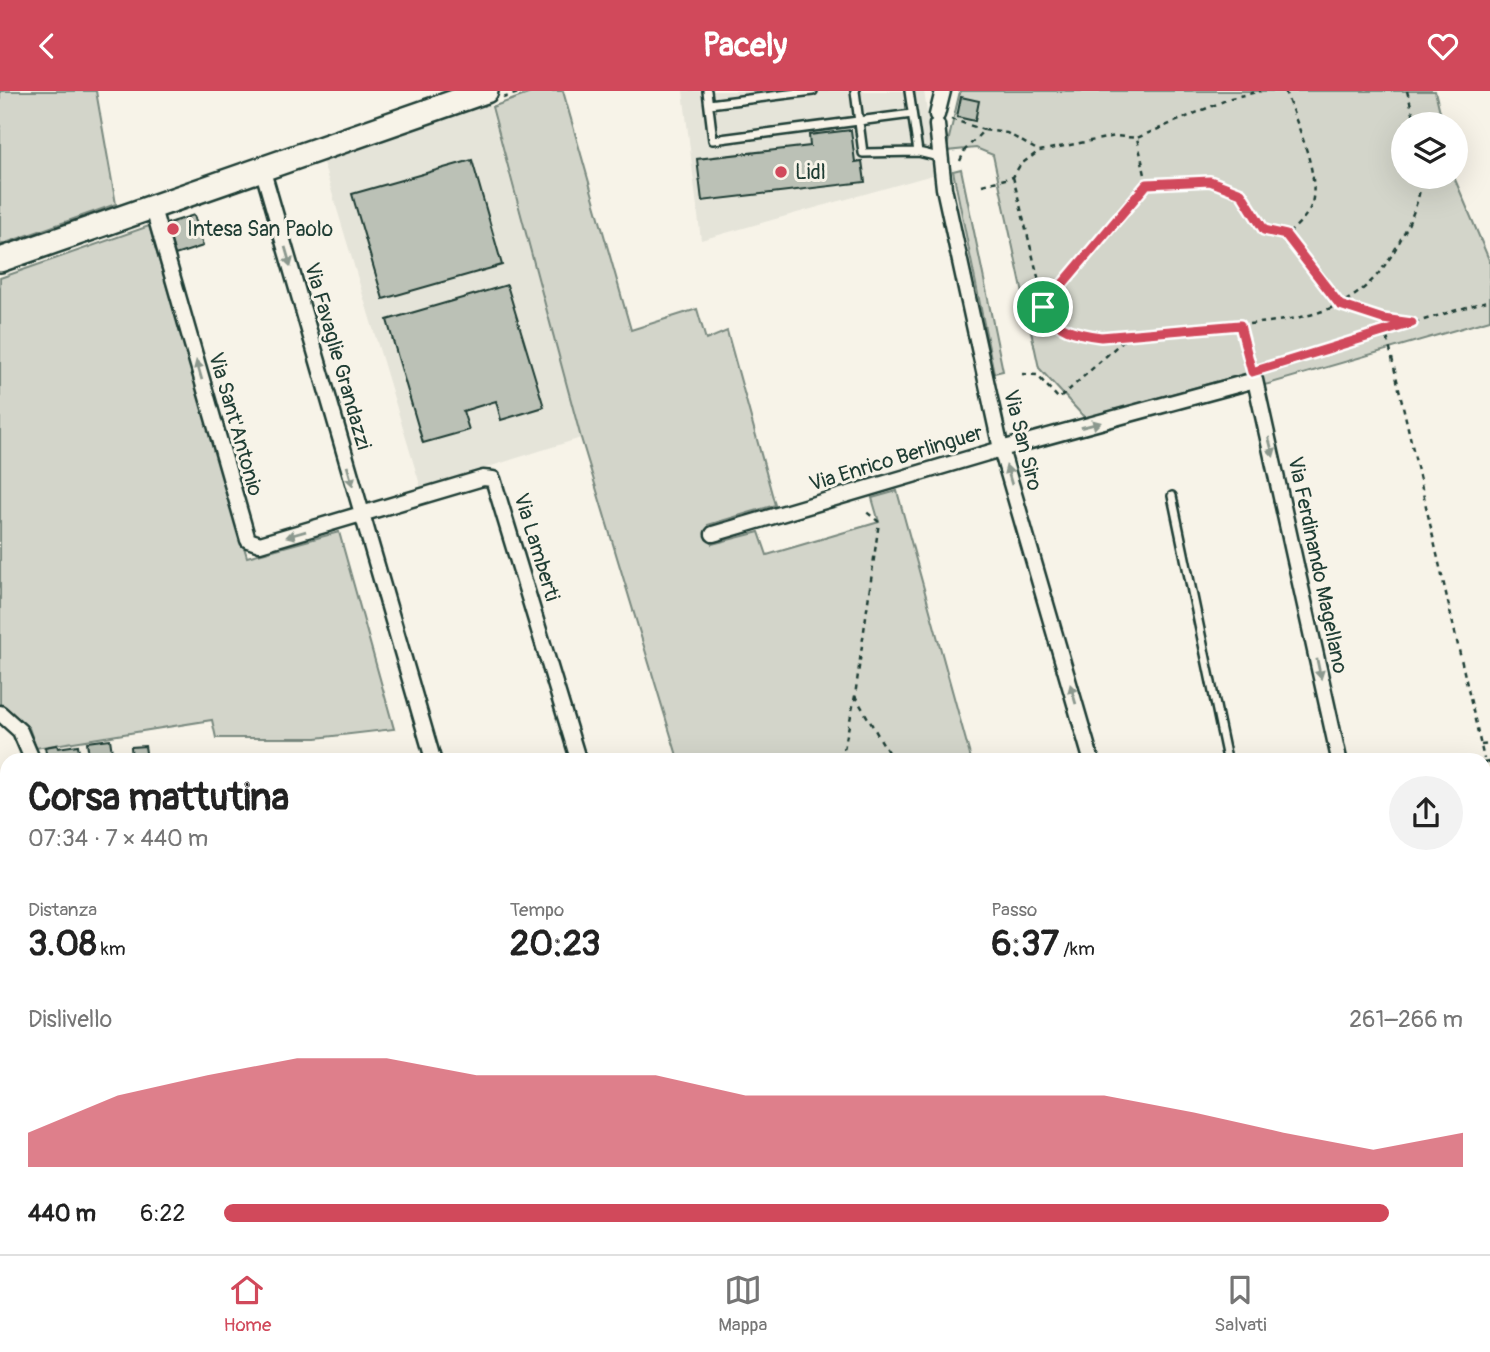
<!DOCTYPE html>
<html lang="it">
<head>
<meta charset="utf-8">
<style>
	body { margin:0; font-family:Pangolin,sans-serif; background:#f2f2f2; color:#222; height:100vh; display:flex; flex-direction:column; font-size:26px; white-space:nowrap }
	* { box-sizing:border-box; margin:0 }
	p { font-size:23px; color:#767676 }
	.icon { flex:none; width:38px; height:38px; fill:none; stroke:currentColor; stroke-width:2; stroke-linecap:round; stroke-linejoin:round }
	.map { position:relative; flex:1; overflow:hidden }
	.sheet { position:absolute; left:0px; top:662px; width:1491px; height:502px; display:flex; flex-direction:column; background:#fff; border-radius:21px 21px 0 0; box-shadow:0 7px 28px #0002 }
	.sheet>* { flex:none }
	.controls { position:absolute; left:1391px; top:21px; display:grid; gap:14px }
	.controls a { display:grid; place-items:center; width:77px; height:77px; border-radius:50%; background:#fff; box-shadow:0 7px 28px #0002; font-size:35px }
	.pin { position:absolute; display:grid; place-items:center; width:60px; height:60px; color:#fff; margin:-30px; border:4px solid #fff; border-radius:50%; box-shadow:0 2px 7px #0007 }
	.round { display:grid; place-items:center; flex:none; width:74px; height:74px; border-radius:37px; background:#f2f2f2 }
	.summary { display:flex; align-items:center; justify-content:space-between; height:119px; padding:0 28px }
	h1 { font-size:38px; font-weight:700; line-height:52px }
	.metrics { display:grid; grid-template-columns:repeat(3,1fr); gap:10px; height:119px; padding:7px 28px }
	.metrics div { display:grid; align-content:center }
	.metrics b { font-size:35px; font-weight:700 }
	.metrics small { font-size:19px; font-weight:400 }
	.metrics p { font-size:19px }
	.chart { height:196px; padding:14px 28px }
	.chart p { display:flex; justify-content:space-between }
	.chart svg { width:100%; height:126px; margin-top:7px; fill:#d1495b; opacity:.7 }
	ul { padding:0 28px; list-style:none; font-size:23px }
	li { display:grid; grid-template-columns:112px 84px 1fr; align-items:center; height:52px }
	li i { height:18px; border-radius:9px; background:#d1495b }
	header { display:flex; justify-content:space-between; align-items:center; height:91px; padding:0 28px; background:#d1495b; color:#fff; font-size:32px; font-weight:700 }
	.dock { display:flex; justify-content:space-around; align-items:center; height:98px; border-top:2px solid #e0e0e0; background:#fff; font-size:19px; color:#767676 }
	.dock a { display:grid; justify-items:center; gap:4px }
	.dock .selected { color:#d1495b }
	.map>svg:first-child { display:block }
	.built { fill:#e5e4d9 }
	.green { fill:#d3d5ca; stroke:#79897f; stroke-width:2 }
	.building { fill:#bbc1b6; stroke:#1f3d34; stroke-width:2 }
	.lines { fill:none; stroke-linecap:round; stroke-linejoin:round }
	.service-casing { stroke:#1f3d34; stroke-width:12 }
	.minor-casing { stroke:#1f3d34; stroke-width:19 }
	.tertiary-casing { stroke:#1f3d34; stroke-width:23 }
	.primary-casing { stroke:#1f3d34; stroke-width:28 }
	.path { stroke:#1f3d34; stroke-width:2.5; stroke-dasharray:5 5; stroke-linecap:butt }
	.service { stroke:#f7f3e8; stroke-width:7 }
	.minor { stroke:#f7f3e8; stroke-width:14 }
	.tertiary { stroke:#f7f3e8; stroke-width:18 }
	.primary { stroke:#f7f3e8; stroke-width:23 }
	.oneway { fill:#8b988e }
	.route-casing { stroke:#fff; stroke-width:14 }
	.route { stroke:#d1495b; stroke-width:9 }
	.poi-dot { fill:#d1495b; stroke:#f7f3e8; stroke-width:2.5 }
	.labels { text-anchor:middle; stroke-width:6; stroke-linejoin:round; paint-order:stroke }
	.poi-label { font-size:21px; fill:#1f3d34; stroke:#f7f3e8; text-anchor:start }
	.street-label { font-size:21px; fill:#1f3d34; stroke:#f7f3e8 }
</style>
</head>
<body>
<header><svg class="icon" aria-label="back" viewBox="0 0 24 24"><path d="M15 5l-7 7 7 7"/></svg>Pacely<svg class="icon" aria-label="heart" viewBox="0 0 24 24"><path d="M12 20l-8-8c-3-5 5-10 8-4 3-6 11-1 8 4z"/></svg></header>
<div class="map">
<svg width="1490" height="1163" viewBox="0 0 1490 1163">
	<rect width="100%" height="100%" fill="#f7f3e8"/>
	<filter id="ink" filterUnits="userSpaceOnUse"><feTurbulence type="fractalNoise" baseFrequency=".0143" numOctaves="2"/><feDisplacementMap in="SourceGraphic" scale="14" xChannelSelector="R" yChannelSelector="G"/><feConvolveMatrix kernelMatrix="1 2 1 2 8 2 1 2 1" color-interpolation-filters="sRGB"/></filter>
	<g filter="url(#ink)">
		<path class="built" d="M683 0H924L936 83 701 149Z
			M488 7 581 347 421 397 321 65Z
			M7 807V1157H67L68 1163H0V809Z
			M1219 1157H1324L1326 1163H1222Z"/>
		<path class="green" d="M0 0H96L116 113 0 154Z
			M536 0H563L631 239 697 218 706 249 727 240 775 414 708 434 712 453 759 441 767 464 879 431 872 407 897 400 971 668H678L581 347 492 16Z
			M960 0H1435L1443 33H1404V86H1454L1490 171V229L1265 294 1251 281 1085 327 1039 277 993 64 976 57 946 60Z
			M961 78 1003 280 994 282 953 80Z
			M149 135 247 466 339 441 394 638 316 647H216L212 629 36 657 29 637 0 616V187Z
			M98 1157H314V1163H99Z
			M773 1157H1025L1027 1163H774Z"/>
		<path class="building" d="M961 6 979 10 975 30 957 26Z
			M851 39 855 71 862 70 865 91 702 110 697 68 810 55 809 44Z
			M472 69 502 174 383 208 352 103Z
			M194 124 203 155 175 164 166 133Z
			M507 194 544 316 501 329 496 310 463 320 469 339 423 352 387 229Z
			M110 648 113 668H97L96 663 89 665 87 651Z
			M57 654 58 657 78 654 80 668H47L45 656Z
			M145 655 147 668H132L131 656Z
			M4 868 7 879V982L3 983 7 996V1118L0 1120V869Z"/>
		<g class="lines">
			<defs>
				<path id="service" d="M707 0 713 49 912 23
					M855 0 863 62 918 61
					M909 0 918 61 939 66
					M709 13 813 0
					M1172 405 1227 668"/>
				<path id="minor" d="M937 24 943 0
					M937 34 944 97 1001 358 1091 668
					M262 77 433 668
					M152 114 248 449 260 453 483 387 493 388 578 668
					M713 443 1001 358 1255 289 1339 668
					M0 622 20 640 32 668
					M1484 680 1490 679
					M1484 706 1490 726
					M0 717 7 716
					M1484 1013 1490 1011
					M1484 1093 1490 1109
					M314 1157V1163
					M1213 1157 1216 1163
					M1378 1157 1380 1163"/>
				<path id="tertiary" d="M0 725 7 754
					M55 1163 56 1157"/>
				<path id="primary" d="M0 169 486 0"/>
			</defs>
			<use href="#service" class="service-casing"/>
			<use href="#minor" class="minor-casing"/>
			<use href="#tertiary" class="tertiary-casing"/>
			<use href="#primary" class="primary-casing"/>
			<path class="path" d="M1285 0C1295 29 1322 85 1311 115 1307 126 1295 136 1287 144
				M1407 0 1416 33
				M503 7 524 0
				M951 28 984 39
				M960 70 965 59 984 39 1007 42 1039 60
				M1013 86 1048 226C1065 239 1080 243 1101 245 1140 245 1179 240 1218 236 1295 228 1356 230 1397 155 1410 132 1419 112 1422 86
				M1147 93C1175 92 1216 82 1240 101 1251 110 1257 127 1264 139L1286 144 1340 214 1383 228 1412 232
				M982 94 1013 86 1020 74 1039 60 1116 45 1137 47 1231 7 1261 0
				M1044 215 1147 93 1137 47
				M1383 228 1484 668
				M1240 234 1250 275
				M1261 278 1490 209
				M1022 283 1037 284 1059 308 1127 246
				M855 605 892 668
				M1481 654 1490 653
				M842 668 855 605 879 431 864 419
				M799 1157 817 1163
				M871 1157 896 1163
				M895 1157 901 1163
				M1000 1157V1163
				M838 1163 855 1157"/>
			<use href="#service" class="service"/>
			<use href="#minor" class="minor"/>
			<use href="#tertiary" class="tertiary"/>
			<use href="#primary" class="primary"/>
		</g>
		<defs><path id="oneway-solid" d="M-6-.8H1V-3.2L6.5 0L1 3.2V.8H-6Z" transform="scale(1.75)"/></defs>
		<g class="oneway">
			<use href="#oneway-solid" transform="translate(288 166) rotate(74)"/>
			<use href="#oneway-solid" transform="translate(199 279) rotate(-106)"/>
			<use href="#oneway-solid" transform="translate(1091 334) rotate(-15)"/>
			<use href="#oneway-solid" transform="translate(1271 356) rotate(76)"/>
			<use href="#oneway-solid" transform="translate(1009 384) rotate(-106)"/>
			<use href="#oneway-solid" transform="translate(350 385) rotate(74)"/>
			<use href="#oneway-solid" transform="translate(296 443) rotate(164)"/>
			<use href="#oneway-solid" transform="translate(1319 578) rotate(78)"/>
			<use href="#oneway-solid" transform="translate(1073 603) rotate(-106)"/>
		</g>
	</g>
	<g class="lines" filter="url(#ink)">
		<defs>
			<path id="route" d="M1210 90 1241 102 1264 139 1286 144 1340 214 1383 228 1412 232 1252 281 1240 234 1101 246C1078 243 1054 239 1043 216L1147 93Z"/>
		</defs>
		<use href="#route" class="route-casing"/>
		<use href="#route" class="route"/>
	</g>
	<g class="poi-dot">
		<circle cx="781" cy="81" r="7"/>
		<circle cx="173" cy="138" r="7"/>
	</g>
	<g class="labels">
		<g class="poi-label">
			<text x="795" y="88">Lidl</text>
			<text x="187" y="145">Intesa San Paolo</text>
		</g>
		<g class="street-label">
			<text transform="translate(338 265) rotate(74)" y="7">Via Favaglie Grandazzi</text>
			<text transform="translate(236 333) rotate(74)" y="7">Via Sant'Antonio</text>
			<text transform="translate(1023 349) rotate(76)" y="7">Via San Siro</text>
			<text transform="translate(896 367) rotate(-17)" y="7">Via Enrico Berlinguer</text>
			<text transform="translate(537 456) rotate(73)" y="7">Via Lamberti</text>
			<text transform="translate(1318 474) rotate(78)" y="7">Via Ferdinando Magellano</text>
		</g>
	</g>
</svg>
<div class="controls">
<a><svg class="icon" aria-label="layers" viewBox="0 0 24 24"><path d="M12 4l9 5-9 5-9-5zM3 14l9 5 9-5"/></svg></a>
</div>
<div class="pin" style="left:1043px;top:216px;background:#1e9e55"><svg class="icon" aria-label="arrive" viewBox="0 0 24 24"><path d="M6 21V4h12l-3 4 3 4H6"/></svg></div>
<section class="sheet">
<div class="summary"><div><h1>Corsa mattutina</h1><p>07:34 · 7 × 440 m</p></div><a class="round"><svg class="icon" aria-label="share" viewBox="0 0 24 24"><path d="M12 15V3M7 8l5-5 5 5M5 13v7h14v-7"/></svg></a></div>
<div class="metrics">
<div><p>Distanza</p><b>3.08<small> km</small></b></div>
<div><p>Tempo</p><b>20:23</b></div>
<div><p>Passo</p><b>6:37<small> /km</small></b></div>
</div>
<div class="chart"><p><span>Dislivello</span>261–266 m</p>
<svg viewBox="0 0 160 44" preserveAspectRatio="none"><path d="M0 44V32L10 19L20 12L30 6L40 6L50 12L60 12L70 12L80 19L90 19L100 19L110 19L120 19L130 25L140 32L150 38L160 32V44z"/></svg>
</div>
<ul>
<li><b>440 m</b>6:22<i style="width:94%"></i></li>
</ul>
</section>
</div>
<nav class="dock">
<a class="selected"><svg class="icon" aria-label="home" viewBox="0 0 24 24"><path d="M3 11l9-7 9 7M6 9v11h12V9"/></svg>Home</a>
<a><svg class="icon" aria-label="map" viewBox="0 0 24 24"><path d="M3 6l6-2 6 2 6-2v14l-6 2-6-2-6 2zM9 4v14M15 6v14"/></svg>Mappa</a>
<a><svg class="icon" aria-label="saved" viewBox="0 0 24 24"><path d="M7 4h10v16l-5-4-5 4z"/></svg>Salvati</a>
</nav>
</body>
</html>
